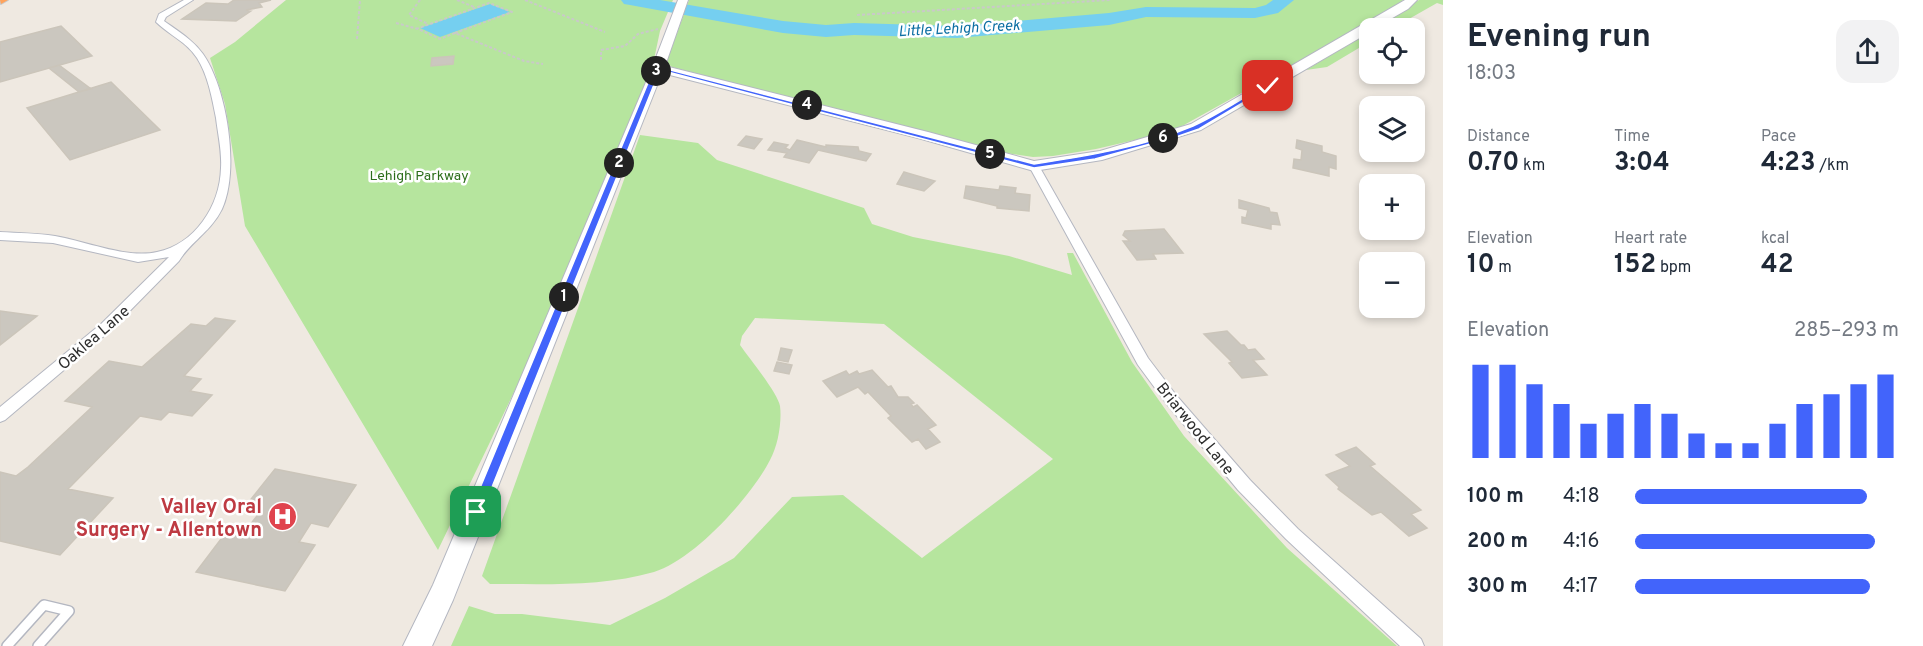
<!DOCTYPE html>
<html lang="en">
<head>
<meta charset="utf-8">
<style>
	body { margin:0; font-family:Overpass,sans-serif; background:#f2f2f3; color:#1f2937; height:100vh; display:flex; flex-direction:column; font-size:22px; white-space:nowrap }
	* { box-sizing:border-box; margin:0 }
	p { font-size:20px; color:#747a83 }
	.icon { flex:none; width:33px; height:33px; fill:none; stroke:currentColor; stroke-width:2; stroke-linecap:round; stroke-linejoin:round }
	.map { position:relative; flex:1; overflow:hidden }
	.side { display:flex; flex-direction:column; background:#fff; width:480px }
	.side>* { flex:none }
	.buttons { position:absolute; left:1359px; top:18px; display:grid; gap:12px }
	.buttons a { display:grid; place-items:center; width:66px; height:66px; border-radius:12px; background:#fff; box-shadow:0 3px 9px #0003; font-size:30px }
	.pin { position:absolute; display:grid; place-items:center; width:51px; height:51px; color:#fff; margin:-26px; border-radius:12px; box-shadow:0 3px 9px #0006 }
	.km { position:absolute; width:30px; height:30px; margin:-15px; border-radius:50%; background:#222; color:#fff; font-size:16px; line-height:30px; text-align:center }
	.round { display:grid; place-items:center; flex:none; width:63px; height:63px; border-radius:18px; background:#f2f2f3 }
	.overview { display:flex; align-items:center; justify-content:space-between; height:102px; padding:0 24px }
	h1 { font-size:33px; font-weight:700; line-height:45px }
	.stats { display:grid; grid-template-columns:repeat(3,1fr); gap:9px; height:102px; padding:6px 24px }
	.stats div { display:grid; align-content:center }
	.stats b { font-size:26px; font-weight:700 }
	.stats small { font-size:16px; font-weight:400 }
	.stats p { font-size:16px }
	.chart { height:168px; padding:12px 24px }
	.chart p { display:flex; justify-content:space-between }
	.chart svg { width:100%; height:108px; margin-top:6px; stroke:#4264fb; stroke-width:6 }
	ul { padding:0 24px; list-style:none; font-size:20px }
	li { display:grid; grid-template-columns:96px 72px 1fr; align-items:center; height:45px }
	li i { height:15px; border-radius:8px; background:#4264fb }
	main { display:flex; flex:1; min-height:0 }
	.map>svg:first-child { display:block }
	.green { fill:#b6e59e }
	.water { fill:#75cff0 }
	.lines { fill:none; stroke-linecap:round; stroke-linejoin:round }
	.river { fill:#75cff0; fill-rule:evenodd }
	.building { fill:#cbc7bf; stroke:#cbc5ba; stroke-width:1.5 }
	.lane-casing { stroke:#b4b7c1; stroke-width:12 }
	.street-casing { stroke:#b4b7c1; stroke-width:2 }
	.secondary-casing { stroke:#b4b7c1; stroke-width:2 }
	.highway-casing { stroke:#c9c9c9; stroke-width:2 }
	.path { stroke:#c9c9c9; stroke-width:2; stroke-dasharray:3 2; stroke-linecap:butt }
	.lane { stroke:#fff; stroke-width:9 }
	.street { fill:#fff; fill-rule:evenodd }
	.secondary { fill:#fff; fill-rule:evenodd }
	.highway { fill:#ffa35c; fill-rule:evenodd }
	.route { fill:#4264fb; stroke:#fff; stroke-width:1.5 }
	.labels { text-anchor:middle; stroke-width:5; stroke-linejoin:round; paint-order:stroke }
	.far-park-label { font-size:14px; fill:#2c6e1b; stroke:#fff }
	.far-water-label { font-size:15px; font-style:italic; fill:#0d6fa3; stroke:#fff }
	.street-label { font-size:16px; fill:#2e2e2e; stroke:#fff }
	.near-health-label { font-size:20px; font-weight:bold; fill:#be3a42; stroke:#fff; text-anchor:end }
</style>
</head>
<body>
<main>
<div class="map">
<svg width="1443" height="646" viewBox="0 0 1443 646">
	<rect width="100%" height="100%" fill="#efe9e1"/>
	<path class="green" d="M286 0H673L660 31 652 69 554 309 438 550 245 226 225 104 210 58 235 42Z
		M689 0H1403L1396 7 1184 125 1165 133 1096 149 1053 156 1033 157 998 152 672 67 668 64V58Z
		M1419 0H1443V5L1437 3 1393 28H1376Z
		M1369 32V42L1327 67 1306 70Z
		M640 135 698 143 717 160 864 208 872 224 913 237 1009 256 1072 275 1067 253H1073L1132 362 1184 436 1287 548 1397 646H451L469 606 495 614H522L610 625 665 598 734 558 792 497 843 495 922 558 1053 459 884 324 755 318 742 336 740 345C749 358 778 393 780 406 782 422 778 446 770 460 751 497 694 560 654 572 602 587 544 584 490 584L482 576Z"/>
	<path class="water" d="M490 4 510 12 440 37 420 28Z"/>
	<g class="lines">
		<path class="river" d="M621 0H660L783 21 826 25 854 23 957 26 1109 13 1146 7 1255 8 1266 5 1273 0H1294L1278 13 1255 18 1146 17 1109 25 957 38 854 35 826 37 783 33 630 5 624 4Z"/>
	</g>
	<path class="building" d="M234 0H271L259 3 262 7 246 10 251 11 236 21 182 19 206 3 228 4Z
		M61 26 92 56 0 82V42Z
		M454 56 453 64 431 66 432 58Z
		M59 65 91 89 79 92 49 68Z
		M111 82 160 130 70 160 27 108Z
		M746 136 762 139 754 149 738 145Z
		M797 140 826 147V145L858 147 859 151 871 154 866 161 818 150 809 163 784 157 787 153 768 150 774 142 788 145 785 148 790 150Z
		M1297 140 1322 146V152L1336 156V169L1329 167V176L1293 168 1294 159 1301 160 1302 150 1296 148Z
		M904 172 935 181 924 191 897 184Z
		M966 186 999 190 1000 186 1016 188 1015 193 1030 195 1029 211 997 208V206L964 198Z
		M1239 200 1269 208 1270 212 1277 213 1280 225 1271 224V229L1242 223V217L1246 218 1248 210 1239 208Z
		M1164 229 1183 253 1153 254 1156 259 1137 260 1123 241H1130L1123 235 1125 231Z
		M0 311 37 316 0 345Z
		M215 318 235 321 184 376 201 379 190 391 212 395 192 416 169 412 161 420 140 416 68 489 113 498 60 555 0 541V472L16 476 28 467 92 407 65 401 109 361 142 367 191 324 206 326Z
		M1227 331 1241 345H1244L1248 350 1255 349 1264 359 1253 360 1267 375 1242 378 1229 363 1232 362 1204 334Z
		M781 348 792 350 788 362 778 360Z
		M777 362 792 365 789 374 774 371Z
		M872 370 888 387 891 386 898 397H908L914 403 911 404 913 407 917 405 936 425 928 429 940 442 926 449 918 439 912 442 888 418 891 416 868 392 865 394 858 387 837 397 823 381 846 371 849 375 857 371 859 374Z
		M1356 447 1375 464 1370 466 1421 510 1411 514 1427 528 1409 536 1381 512 1372 515 1338 489 1339 487 1326 475 1350 466 1336 455Z
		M275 469 356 485 328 527 311 523 299 542 315 545 285 591 196 572 230 527 246 531 253 521 261 511 244 508Z"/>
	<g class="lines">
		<defs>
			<path id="lane" d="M7 646 44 605 69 611 38 646"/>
			<path id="street" d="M184 0H193L166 17 164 21C178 31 193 40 203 54 227 88 240 170 222 209 210 233 191 241 179 261L111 330 5 420 0 422V407L101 324 169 257 138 262 53 243 0 240V232C18 233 37 233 55 236 85 241 127 259 157 252 195 244 220 206 221 168 222 151 218 135 216 118 212 98 208 75 197 58 187 42 169 35 156 22L159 14Z
				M1034 163 1039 166 1148 358 1176 395 1250 480 1298 529 1421 639 1424 646H1400L1286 539 1238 490 1166 403 1138 365 1029 166Z"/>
			<path id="secondary" d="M678 0H688L665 66 928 132 1034 161 1100 151 1191 124 1405 0H1417L1408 9 1375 28H1370V32L1201 130 1102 160 1034 171 918 138 662 73 453 600 432 646H403L433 585 652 68Z"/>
			<path id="highway" d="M0 0H8L1 4Z"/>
		</defs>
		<use href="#lane" class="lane-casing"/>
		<use href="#street" class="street-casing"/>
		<use href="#secondary" class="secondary-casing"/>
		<use href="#highway" class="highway-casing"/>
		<path class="path" d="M420 0 409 15 428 24
			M457 0 474 7
			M525 0 605 32
			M857 15 1110 0
			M396 23 418 29 440 39 455 33 524 61 543 64
			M416 29 489 3 512 12 455 33
			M357 39 360 0
			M601 60V50L625 46 638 34 658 29"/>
		<use href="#lane" class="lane"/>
		<use href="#street" class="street"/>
		<use href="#secondary" class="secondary"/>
		<use href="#highway" class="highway"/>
	</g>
	<path class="route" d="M655 66 1034 164C1087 156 1143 147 1193 126 1218 115 1242 98 1266 85L1271 86 1199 129 1176 137 1095 159 1034 168 660 70 482 512 476 517 471 515 470 512Z"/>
	<defs>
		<symbol id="hospital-disc" viewBox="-11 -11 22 22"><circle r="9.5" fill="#e0444e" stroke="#fff"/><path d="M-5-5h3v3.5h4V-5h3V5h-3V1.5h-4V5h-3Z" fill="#fff"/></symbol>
	</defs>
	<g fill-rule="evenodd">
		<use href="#hospital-disc" x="266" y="500" width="33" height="33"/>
	</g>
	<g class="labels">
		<g class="far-park-label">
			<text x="419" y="180">Lehigh Parkway</text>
		</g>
		<g class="far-water-label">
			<text transform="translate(959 28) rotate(-3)" y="5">Little Lehigh Creek</text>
		</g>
		<g class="street-label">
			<text transform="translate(93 337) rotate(-41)" y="6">Oaklea Lane</text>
			<text transform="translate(1196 428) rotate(51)" y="6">Briarwood Lane</text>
		</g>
		<g class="near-health-label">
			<text x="262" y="513">Valley Oral<tspan x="262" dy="23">Surgery - Allentown</tspan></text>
		</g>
	</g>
</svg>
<div class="buttons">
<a><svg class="icon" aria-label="locate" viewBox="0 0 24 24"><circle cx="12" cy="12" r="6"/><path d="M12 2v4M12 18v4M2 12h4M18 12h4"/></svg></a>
<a><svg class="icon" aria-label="layers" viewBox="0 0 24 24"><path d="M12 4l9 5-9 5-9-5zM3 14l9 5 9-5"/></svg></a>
<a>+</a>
<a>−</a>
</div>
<div class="pin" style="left:476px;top:512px;background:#1e9e55"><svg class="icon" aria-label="arrive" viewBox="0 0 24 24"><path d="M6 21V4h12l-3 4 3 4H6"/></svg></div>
<div class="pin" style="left:1268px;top:86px;background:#d93025"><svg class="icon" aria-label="check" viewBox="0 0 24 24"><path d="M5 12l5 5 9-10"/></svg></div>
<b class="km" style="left:564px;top:297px">1</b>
<b class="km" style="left:619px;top:163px">2</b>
<b class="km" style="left:656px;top:71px">3</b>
<b class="km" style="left:807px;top:105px">4</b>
<b class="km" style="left:990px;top:154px">5</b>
<b class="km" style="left:1163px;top:138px">6</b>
</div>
<section class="side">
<div class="overview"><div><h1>Evening run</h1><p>18:03</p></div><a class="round"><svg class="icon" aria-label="share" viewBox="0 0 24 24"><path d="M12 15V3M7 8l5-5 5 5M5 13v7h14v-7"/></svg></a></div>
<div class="stats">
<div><p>Distance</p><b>0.70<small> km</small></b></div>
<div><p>Time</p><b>3:04</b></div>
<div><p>Pace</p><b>4:23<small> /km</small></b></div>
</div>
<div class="stats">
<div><p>Elevation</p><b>10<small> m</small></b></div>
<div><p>Heart rate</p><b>152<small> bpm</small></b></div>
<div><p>kcal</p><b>42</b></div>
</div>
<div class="chart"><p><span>Elevation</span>285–293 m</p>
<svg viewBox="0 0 160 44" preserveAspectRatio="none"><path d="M5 44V6M15 44V6M25 44V14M35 44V22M45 44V30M55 44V26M65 44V22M75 44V26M85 44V34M95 44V38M105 44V38M115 44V30M125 44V22M135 44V18M145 44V14M155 44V10"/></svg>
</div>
<ul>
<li><b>100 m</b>4:18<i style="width:88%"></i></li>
<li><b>200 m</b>4:16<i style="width:91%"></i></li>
<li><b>300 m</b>4:17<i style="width:89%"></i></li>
</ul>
</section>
</main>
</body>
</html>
